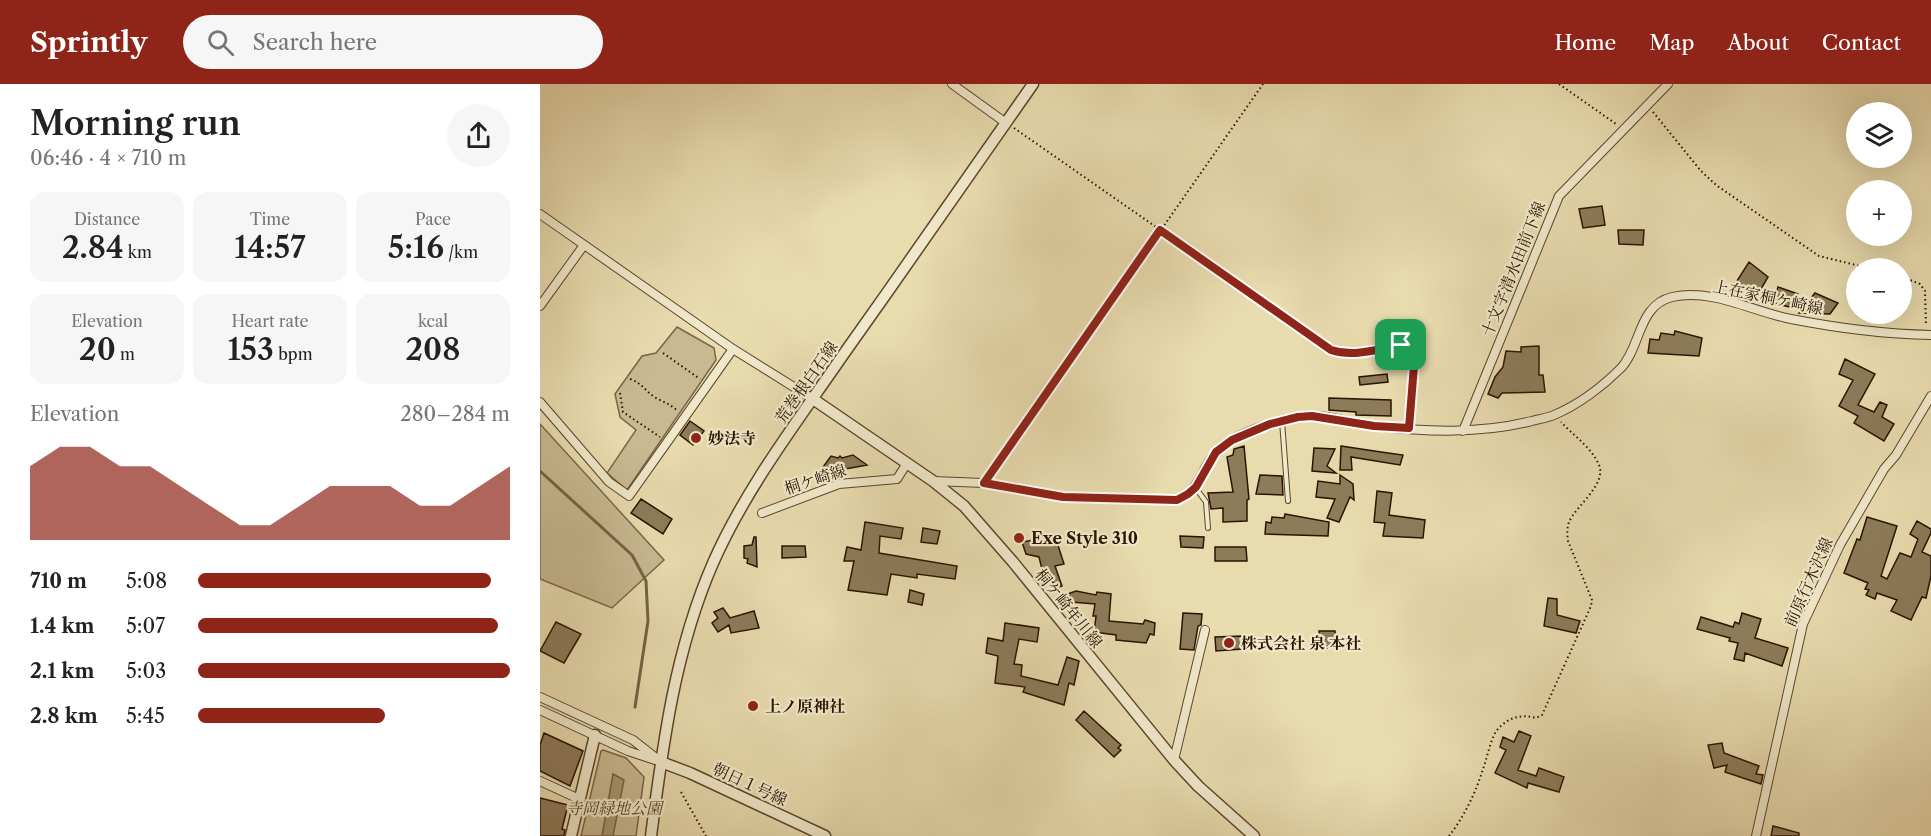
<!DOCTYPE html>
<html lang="en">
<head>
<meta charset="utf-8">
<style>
	body { margin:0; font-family:"Libre Caslon Text","Noto Serif JP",serif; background:#f6f6f6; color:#222; height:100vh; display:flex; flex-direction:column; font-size:22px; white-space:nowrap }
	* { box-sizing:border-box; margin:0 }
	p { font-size:20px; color:#767676 }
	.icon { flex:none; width:33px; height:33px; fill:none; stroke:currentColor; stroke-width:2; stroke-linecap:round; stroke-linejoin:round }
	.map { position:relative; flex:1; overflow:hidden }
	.details { display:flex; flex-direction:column; background:#fff; width:540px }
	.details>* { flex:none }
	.tools { position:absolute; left:1306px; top:18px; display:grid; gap:12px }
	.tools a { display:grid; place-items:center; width:66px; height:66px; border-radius:50%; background:#fff; box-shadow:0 6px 24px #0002; font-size:30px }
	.pin { position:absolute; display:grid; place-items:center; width:51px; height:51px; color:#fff; margin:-26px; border-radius:12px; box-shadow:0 3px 9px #0006 }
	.round { display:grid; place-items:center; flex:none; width:63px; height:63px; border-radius:32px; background:#f6f6f6 }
	.head { display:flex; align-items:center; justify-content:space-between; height:102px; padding:0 30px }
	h1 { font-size:33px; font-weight:600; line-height:45px }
	.stats { display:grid; grid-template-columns:repeat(3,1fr); gap:9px; height:102px; padding:6px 30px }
	.stats div { display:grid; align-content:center; border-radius:15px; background:#f6f6f6; text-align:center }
	.stats b { font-size:30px; font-weight:600 }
	.stats small { font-size:16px; font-weight:400 }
	.stats p { font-size:16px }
	.chart { height:168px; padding:12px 30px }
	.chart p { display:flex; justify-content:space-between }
	.chart svg { width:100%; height:108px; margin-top:6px; fill:#8f2418; opacity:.7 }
	ul { padding:0 30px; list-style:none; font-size:20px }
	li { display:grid; grid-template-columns:96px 72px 1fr; align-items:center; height:45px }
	li i { height:15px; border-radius:8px; background:#8f2418 }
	header { display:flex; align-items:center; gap:36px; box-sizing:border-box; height:84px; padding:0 30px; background:#8f2418; color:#fff }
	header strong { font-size:28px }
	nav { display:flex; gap:33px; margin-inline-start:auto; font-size:21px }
	.search { width:420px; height:54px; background:#f6f6f6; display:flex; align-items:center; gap:15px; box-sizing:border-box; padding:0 21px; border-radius:33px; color:#767676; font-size:22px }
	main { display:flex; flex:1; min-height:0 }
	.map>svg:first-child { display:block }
	.green { fill:#c8b990; stroke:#7a6648; stroke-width:1.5 }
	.water { fill:#a89773; stroke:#766345; stroke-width:1.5 }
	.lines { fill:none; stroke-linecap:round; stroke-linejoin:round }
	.stream { stroke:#766345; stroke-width:3 }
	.building { fill:#8d7b5a; stroke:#2b1400; stroke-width:1.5 }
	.service-casing { stroke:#5a462c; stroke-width:6 }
	.minor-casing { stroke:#5a462c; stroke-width:10 }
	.tertiary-casing { stroke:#5a462c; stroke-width:13 }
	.path { stroke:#2b1400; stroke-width:2; stroke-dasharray:1.5 3; stroke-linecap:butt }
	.service { stroke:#f0e8ca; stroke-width:4 }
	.minor { stroke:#f0e8ca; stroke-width:8 }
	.tertiary { stroke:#f0e8ca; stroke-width:10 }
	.route-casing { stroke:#fff; stroke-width:12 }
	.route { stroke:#8f2418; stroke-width:8 }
	.poi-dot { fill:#8f2418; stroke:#f0e8ca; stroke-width:2 }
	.labels { text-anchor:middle; stroke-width:4.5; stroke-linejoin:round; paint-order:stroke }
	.street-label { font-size:16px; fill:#2b1400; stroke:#f0e8ca }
	.poi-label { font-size:16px; font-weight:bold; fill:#2b1400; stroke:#f0e8ca; text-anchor:start }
	.park-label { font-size:16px; font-style:italic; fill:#5a462b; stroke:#f0e8ca }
</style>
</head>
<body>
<header>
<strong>Sprintly</strong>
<div class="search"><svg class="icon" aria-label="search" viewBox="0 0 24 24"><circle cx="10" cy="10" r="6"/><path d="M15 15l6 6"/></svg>Search here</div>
<nav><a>Home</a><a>Map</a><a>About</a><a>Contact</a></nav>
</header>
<main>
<section class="details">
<div class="head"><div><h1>Morning run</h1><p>06:46 · 4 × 710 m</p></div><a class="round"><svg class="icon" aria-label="share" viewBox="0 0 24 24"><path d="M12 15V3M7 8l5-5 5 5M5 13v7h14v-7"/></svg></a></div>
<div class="stats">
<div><p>Distance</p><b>2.84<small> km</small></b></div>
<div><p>Time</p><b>14:57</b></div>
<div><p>Pace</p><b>5:16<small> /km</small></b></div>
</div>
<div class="stats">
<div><p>Elevation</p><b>20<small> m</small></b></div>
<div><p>Heart rate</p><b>153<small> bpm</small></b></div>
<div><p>kcal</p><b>208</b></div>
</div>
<div class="chart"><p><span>Elevation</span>280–284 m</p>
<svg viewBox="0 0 160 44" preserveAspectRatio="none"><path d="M0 44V14L10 6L20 6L30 14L40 14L50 22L60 30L70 38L80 38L90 30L100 22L110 22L120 22L130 30L140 30L150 22L160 14V44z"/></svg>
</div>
<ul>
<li><b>710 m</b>5:08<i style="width:94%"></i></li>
<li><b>1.4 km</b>5:07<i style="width:96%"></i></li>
<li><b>2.1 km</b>5:03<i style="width:100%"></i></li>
<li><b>2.8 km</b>5:45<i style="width:60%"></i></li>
</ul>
</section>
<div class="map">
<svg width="1391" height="752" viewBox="0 0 1391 752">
	<rect width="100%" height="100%" fill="#e8dbae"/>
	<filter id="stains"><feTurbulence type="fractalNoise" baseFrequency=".00333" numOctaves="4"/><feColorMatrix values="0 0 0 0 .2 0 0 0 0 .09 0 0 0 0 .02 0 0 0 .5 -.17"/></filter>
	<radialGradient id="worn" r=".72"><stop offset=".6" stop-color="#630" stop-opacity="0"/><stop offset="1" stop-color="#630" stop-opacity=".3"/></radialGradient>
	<path class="green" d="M137 243 174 264 176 276 87 406 67 389 96 346 80 333 75 310 102 272 116 269Z
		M0 340 124 476 72 524 0 495Z
		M63 666 86 674 104 693 96 752H41L61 667Z"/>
	<path class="water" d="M73 690 84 696 73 752H62Z"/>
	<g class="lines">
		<path class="stream" d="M0 387 92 471 106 497 108 537 95 623"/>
	</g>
	<path class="building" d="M1062 122 1065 141 1043 144 1039 125Z
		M1078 146H1104L1103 161 1079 160Z
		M1209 178 1228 193 1217 212 1195 200Z
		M1238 203 1258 210 1254 224 1233 219Z
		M1275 209 1298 219 1290 230 1259 229Z
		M1135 247 1162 254 1159 272 1108 269 1110 255 1119 256 1121 249 1134 251Z
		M999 262V291H1003L1005 308 962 309 958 314 948 310 955 293 963 283 966 267 981 268V263Z
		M1305 275 1335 290 1318 321 1334 328 1340 318 1347 321 1342 333 1354 340 1344 357 1314 339 1318 332 1299 322 1313 296 1299 290Z
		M847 290 848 298 820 301 819 293Z
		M789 314 851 316V332L816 331V328L789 326Z
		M150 337 164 347 153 361 140 351Z
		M704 362 709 415 707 416V437L683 438V424L671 425 668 409 693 408 687 373 693 371 694 365Z
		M801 362 841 368 863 371 860 381 811 373 812 386H800Z
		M774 364 795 365 787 382 796 389 772 387Z
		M313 371 327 381 278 390 291 372 298 374 300 372 302 374Z
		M720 391 742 392 743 411 716 410Z
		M800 391 813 400 814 416 810 413 799 438 787 434 795 415 776 413 778 397 800 400Z
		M837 407 852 409 849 431 885 436 883 454 843 452 845 439 834 438Z
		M101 415 132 435 123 450 91 429Z
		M745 430 789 438 788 452 725 450 726 438 731 439 732 433 744 434Z
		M1327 433 1357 442 1341 492 1347 495 1360 469 1371 473 1378 455 1370 450 1377 437 1391 445V449L1382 468 1391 472V492L1386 514 1382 513 1371 536 1351 527 1357 516 1337 509 1335 515 1326 511 1329 506 1325 505 1328 499 1304 489 1317 455 1320 456Z
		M325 438 363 444 361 455 340 452 339 469 417 482 415 495 377 490V494L351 490 347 511 308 506 314 477H304L307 463 321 466Z
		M383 444 400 447 397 460 381 458Z
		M515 452 524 480 515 482 522 502 515 504 507 484 502 485 499 473 486 470 482 458Z
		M640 452 664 453 663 464 641 463Z
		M214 453H216L217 483 207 479 208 475 204 474V462L212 461Z
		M242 462H265L266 473 242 474Z
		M675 463H706L707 477H675Z
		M370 506 384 510 382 521 368 518Z
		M536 507 556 511 557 508 571 510 569 537 603 540 605 536 615 539 614 551 610 550 606 559 576 556V551L554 548 556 532H553L555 520 531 518 523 520 519 513Z
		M1008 514 1017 515V531L1040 537 1036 549 1004 542Z
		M183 524 190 534 214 527 219 544 191 549 189 541 178 548 172 539 178 534 174 528Z
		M643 529 662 530 661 541 658 542 654 566 640 565Z
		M1202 529 1221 535 1215 554 1248 564 1242 582 1205 569 1204 577 1194 575 1198 559 1189 557 1190 554 1157 545 1161 533 1193 543 1195 538 1199 540Z
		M16 538 41 550 24 579 0 567Z
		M465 539 499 544 497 558 479 555 474 580 482 581 481 592 518 601 527 573 539 577 534 601 529 599 524 621 483 608 485 603 455 599 458 572 446 569 448 554 463 557Z
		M779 547H795L796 563 781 565Z
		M702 552V565L676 567 675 553Z
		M544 627 581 661 578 664 581 666 574 673 536 636Z
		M979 647 991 652 978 686 996 692 999 684 1024 693 1019 708 988 699 987 704 955 689 966 666 960 663 963 653 974 658Z
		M4 649 43 667 30 702 0 687V661Z
		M1182 659 1184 669 1219 682 1216 690 1223 691 1221 700 1185 688 1187 681 1174 684 1168 661Z
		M0 714 28 721 22 745 25 746 24 752H0Z
		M1233 742 1259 749V752H1231Z"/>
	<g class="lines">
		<defs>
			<path id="service" d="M742 337 748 417
				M655 403 666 418 668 444"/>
			<path id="minor" d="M412 0 466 39
				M0 130 193 265 273 315
				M0 222 44 161
				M0 318 69 398 89 412 193 265
				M923 347 1019 112 1128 0
				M393 397 444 399 523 413 637 416C663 403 659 387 676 368 693 350 734 337 758 333 784 328 809 339 834 342 887 348 941 350 992 337 999 335 1007 334 1014 331 1038 321 1063 302 1081 284 1101 263 1098 221 1132 213 1173 204 1213 228 1251 235 1297 244 1344 250 1391 251
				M222 429 299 400 357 395 367 379
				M0 613 93 656 121 678
				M0 626 88 667 115 676
				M634 676 665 546
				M0 697 39 715
				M1216 752 1263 540 1300 461 1344 385 1356 371 1391 312"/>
			<path id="tertiary" d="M273 315 393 397 424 422 473 478 634 676 658 702 714 752
				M121 678 150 689 285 752
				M31 752 55 651
				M111 752C123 659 135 566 173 479 206 404 257 338 303 271 367 181 430 90 493 0"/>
		</defs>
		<use href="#service" class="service-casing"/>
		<use href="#minor" class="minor-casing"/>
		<use href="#tertiary" class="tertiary-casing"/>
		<path class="path" d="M1019 0 1076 40
			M1113 28 1161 87 1176 101 1279 172 1328 184
			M474 44 791 265C819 275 844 261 872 262L875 269 870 335
			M1362 193 1380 200 1385 207 1386 242
			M123 269 160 295
			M90 295C102 299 106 308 116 314 124 318 131 321 138 327
			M80 309 83 328 120 353
			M449 392 723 0
			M141 708 166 752
			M909 752C924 733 936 708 943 685 947 675 951 652 958 645 969 633 981 630 996 634L1002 631 1051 522 1052 516 1028 457C1027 450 1027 444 1029 438 1036 422 1067 400 1059 381 1052 364 1033 351 1021 338"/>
		<use href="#service" class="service"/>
		<use href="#minor" class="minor"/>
		<use href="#tertiary" class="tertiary"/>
	</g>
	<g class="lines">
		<defs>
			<path id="route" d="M620 146 791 266C819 275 844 261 872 262L875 269 869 344 834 342 772 332 758 333 730 340 692 356 676 368 656 403 648 410 637 416 523 413 444 399Z"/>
		</defs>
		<use href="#route" class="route-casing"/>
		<use href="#route" class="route"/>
	</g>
	<g class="poi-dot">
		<circle cx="156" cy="354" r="6"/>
		<circle cx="479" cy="454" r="6"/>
		<circle cx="689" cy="559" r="6"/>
		<circle cx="213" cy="622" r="6"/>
	</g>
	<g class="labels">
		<g class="street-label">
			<text transform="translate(973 185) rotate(-68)" y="6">十文字清水田前下線</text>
			<text transform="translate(1228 213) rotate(12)" y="6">上在家桐ケ崎線</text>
			<text transform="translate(266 298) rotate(-55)" y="6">荒巻根白石線</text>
			<text transform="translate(275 395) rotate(-18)" y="6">桐ケ崎線</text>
			<text transform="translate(1268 498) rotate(-66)" y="6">前原行木沢線</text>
			<text transform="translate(529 524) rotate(51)" y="6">桐ケ崎年川線</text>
			<text transform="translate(210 700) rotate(25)" y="6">朝日１号線</text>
		</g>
		<g class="poi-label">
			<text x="168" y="360">妙法寺</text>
			<text x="491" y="460">Exe Style 310</text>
			<text x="701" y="565">株式会社 泉 本社</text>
			<text x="225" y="628">上ノ原神社</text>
		</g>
		<g class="park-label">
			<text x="74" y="730">寺岡緑地公園</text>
		</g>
	</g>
	<rect width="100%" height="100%" filter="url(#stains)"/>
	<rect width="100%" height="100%" fill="url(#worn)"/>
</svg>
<div class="tools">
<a><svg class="icon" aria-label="layers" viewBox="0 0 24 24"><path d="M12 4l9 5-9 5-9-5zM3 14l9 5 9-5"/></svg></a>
<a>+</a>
<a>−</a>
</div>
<div class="pin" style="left:861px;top:261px;background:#1e9e55"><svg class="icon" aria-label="arrive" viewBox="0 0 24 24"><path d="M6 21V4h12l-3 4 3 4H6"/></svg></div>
</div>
</main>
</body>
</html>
